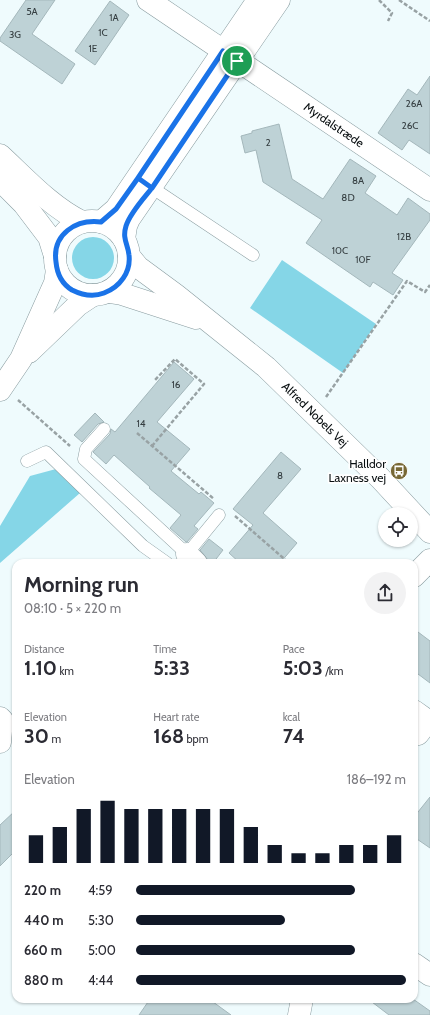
<!DOCTYPE html>
<html lang="en">
<head>
<meta charset="utf-8">
<style>
	body { margin:0; font-family:Cabin,sans-serif; background:#f2f2f3; color:#2b2b33; height:100vh; display:flex; flex-direction:column; font-size:15px; white-space:nowrap }
	* { box-sizing:border-box; margin:0 }
	p { font-size:13px; color:#7c7c81 }
	.icon { flex:none; width:22px; height:22px; fill:none; stroke:currentColor; stroke-width:2; stroke-linecap:round; stroke-linejoin:round }
	.map { position:relative; flex:1; overflow:hidden }
	.side { position:absolute; left:12px; top:559px; width:406px; height:444px; display:flex; flex-direction:column; background:#fff; border-radius:12px; box-shadow:0 1px 3px #0004 }
	.side>* { flex:none }
	.buttons { position:absolute; left:378px; top:507px; display:grid; gap:8px }
	.buttons a { display:grid; place-items:center; width:40px; height:40px; border-radius:50%; background:#fff; box-shadow:0 1px 3px #0004; font-size:20px }
	.pin { position:absolute; display:grid; place-items:center; width:34px; height:34px; color:#fff; margin:-17px; border:2px solid #fff; border-radius:50%; box-shadow:0 1px 4px #0007 }
	.round { display:grid; place-items:center; flex:none; width:42px; height:42px; border-radius:21px; background:#f2f2f3 }
	.head { display:flex; align-items:center; justify-content:space-between; height:68px; padding:0 12px }
	h1 { font-size:22px; font-weight:700; line-height:30px }
	.figures { display:grid; grid-template-columns:repeat(3,1fr); gap:6px; height:68px; padding:4px 12px }
	.figures div { display:grid; align-content:center }
	.figures b { font-size:20px; font-weight:700 }
	.figures small { font-size:11px; font-weight:400 }
	.figures p { font-size:11px }
	.chart { height:112px; padding:8px 12px }
	.chart p { display:flex; justify-content:space-between }
	.chart svg { width:100%; height:72px; margin-top:4px; stroke:#111827; stroke-width:6 }
	ul { padding:0 12px; list-style:none; font-size:13px }
	li { display:grid; grid-template-columns:64px 48px 1fr; align-items:center; height:30px }
	li i { height:10px; border-radius:5px; background:#111827 }
	.map>svg:first-child { display:block }
	.green { fill:#85d6e7 }
	.building { fill:#bed2d6; stroke:#a4b7bb }
	.lines { fill:none; stroke-linecap:round; stroke-linejoin:round }
	.lane-casing { stroke:#889b9f; stroke-width:13 }
	.street-casing { stroke:#889b9f; stroke-width:23 }
	.secondary-casing { stroke:#889b9f; stroke-width:23 }
	.path { stroke:#98a2a4; stroke-width:2.5; stroke-dasharray:4 2; stroke-linecap:butt }
	.lane { stroke:#fff; stroke-width:12 }
	.street { stroke:#fff; stroke-width:22 }
	.secondary { stroke:#fff; stroke-width:22 }
	.route-casing { stroke:#fff; stroke-width:8 }
	.route { stroke:#1a73e8; stroke-width:5 }
	.labels { text-anchor:middle; stroke-width:3.5; stroke-linejoin:round; paint-order:stroke }
	.number-label { font-size:10px; fill:#363f42 }
	.street-label { font-size:12px; fill:#080e10; stroke:#fff }
	.poi-label { font-size:12px; fill:#080e10; stroke:#fff; text-anchor:end }
</style>
</head>
<body>
<div class="map">
<svg width="430" height="1015" viewBox="0 0 430 1015">
	<rect width="100%" height="100%" fill="#effbfd"/>
	<path class="green" d="M72 258a21 21 0 1 1 42 0a21 21 0 1 1-42 0Z
		M282 260 376 324 343 373 250 308Z
		M56 469 80 493 0 563V526L30 476Z"/>
	<path class="building" d="M26 0H55L32 34 75 64 62 84 0 41V38Z
		M110 1 129 15 95 65 75 51Z
		M430 76V154L409 140 402 150 378 133 408 89 417 95Z
		M279 124 292 179 323 199 350 159 376 176 365 193 397 215 408 198 430 214V220L392 273 403 280 393 295 373 282 370 287 306 243 322 220 263 182 256 150 245 153 241 136 252 133V131Z
		M174 362 194 379 157 422 190 449 171 471 199 494 201 492 214 503 194 526 198 529 187 542H186L170 528 181 515 149 488 150 487 114 455 106 464 93 452 110 434 111 429 115 432Z
		M95 413 104 422 98 424 82 442 74 435Z
		M281 452 301 469 263 513 297 543 280 563H240L229 553 253 525 233 509Z
		M209 539 223 550 213 563 208 560 200 550Z
		M414 629 430 641V683L414 671Z
		M430 797V848L414 837V817Z
		M16 810V850L0 866V825Z
		M150 999H209L231 1015H139Z
		M368 999H413L430 1011V1015H389Z"/>
	<g class="lines">
		<defs>
			<path id="lane" d="M148 185 253 255
				M104 429 86 449 84 459 187 554 219 515
				M27 461 46 452 143 546 167 563"/>
			<g id="street">
				<path id="s1" d="M148 0 430 190"/>
				<path d="M101 222 116 209 258 0"/>
				<path d="M124 239 126 226 129 219 279 0"/>
				<path d="M187 554 196 563"/>
				<path d="M414 576 430 560"/>
				<path d="M414 711 428 721 418 734"/>
				<path d="M0 718 2 720 0 742"/>
				<path d="M414 964 430 975"/>
				<path d="M299 1015 302 999"/>
			</g>
			<g id="secondary">
				<path d="M0 155C25 178 51 207 82 222"/>
				<path d="M0 180 24 204 49 237 55 256"/>
				<circle cx="92" cy="258" r="37"/>
				<path id="s2" d="M129 256 138 267 176 295 266 367 380 478 430 532"/>
				<path d="M109 292 122 294 196 318"/>
				<path d="M29 352 78 305 93 295"/>
				<path d="M0 390 21 359 55 283 57 270"/>
			</g>
		</defs>
		<use href="#lane" class="lane-casing"/>
		<use href="#street" class="street-casing"/>
		<use href="#secondary" class="secondary-casing"/>
		<path class="path" d="M379 0 392 13 388 21
			M399 0 430 21
			M326 397 407 281 425 292 430 285
			M18 400 70 446
			M137 433 214 499
			M152 446 204 384 175 359 155 380
			M235 516 289 563"/>
		<use href="#lane" class="lane"/>
		<use href="#street" class="street"/>
		<use href="#secondary" class="secondary"/>
	</g>
	<g class="lines">
		<defs>
			<path id="route" d="M237 61 152 188 138 178 116 209 101 222C76 219 52 234 56 262 57 273 62 284 72 290 82 295 94 297 104 293 120 287 131 272 129 255 128 244 122 239 126 226 130 213 144 198 152 188L138 178 223 51 237 61"/>
		</defs>
		<use href="#route" class="route-casing"/>
		<use href="#route" class="route"/>
	</g>
	<defs>
		<symbol id="bus-disc" viewBox="-11 -11 22 22"><circle r="9.5" fill="#776835" stroke="#fff"/><path d="M-5-6H5V4H4V6H2V4H-2V6H-4V4H-5ZM-3.5-4V0h7V-4ZM-3.5 1.2v1.5H-2V1.2ZM2 1.2v1.5H3.5V1.2Z" fill="#fff"/></symbol>
	</defs>
	<g fill-rule="evenodd">
		<use href="#bus-disc" x="389" y="461" width="20" height="20"/>
	</g>
	<g class="labels">
		<g class="number-label">
			<text x="32" y="15">5A</text>
			<text x="114" y="21">1A</text>
			<text x="103" y="36">1C</text>
			<text x="15" y="38">3G</text>
			<text x="93" y="52">1E</text>
			<text x="414" y="107">26A</text>
			<text x="410" y="129">26C</text>
			<text x="268" y="146">2</text>
			<text x="358" y="184">8A</text>
			<text x="348" y="201">8D</text>
			<text x="404" y="240">12B</text>
			<text x="340" y="254">10C</text>
			<text x="363" y="263">10F</text>
			<text x="176" y="388">16</text>
			<text x="141" y="427">14</text>
			<text x="280" y="479">8</text>
		</g>
		<g class="street-label">
			<text dy="4" stroke="none"><textPath href="#s1" startOffset="224">Myrdalstræde</textPath></text>
			<text dy="4" stroke="none"><textPath href="#s2" startOffset="245">Alfred Nobels Vej</textPath></text>
		</g>
		<g class="poi-label">
			<text x="386" y="468">Halldor<tspan x="386" dy="14">Laxness vej</tspan></text>
		</g>
	</g>
</svg>
<div class="buttons">
<a><svg class="icon" aria-label="locate" viewBox="0 0 24 24"><circle cx="12" cy="12" r="6"/><path d="M12 2v4M12 18v4M2 12h4M18 12h4"/></svg></a>
</div>
<div class="pin" style="left:237px;top:61px;background:#1e9e55"><svg class="icon" aria-label="arrive" viewBox="0 0 24 24"><path d="M6 21V4h12l-3 4 3 4H6"/></svg></div>
<section class="side">
<div class="head"><div><h1>Morning run</h1><p>08:10 · 5 × 220 m</p></div><a class="round"><svg class="icon" aria-label="share" viewBox="0 0 24 24"><path d="M12 15V3M7 8l5-5 5 5M5 13v7h14v-7"/></svg></a></div>
<div class="figures">
<div><p>Distance</p><b>1.10<small> km</small></b></div>
<div><p>Time</p><b>5:33</b></div>
<div><p>Pace</p><b>5:03<small> /km</small></b></div>
</div>
<div class="figures">
<div><p>Elevation</p><b>30<small> m</small></b></div>
<div><p>Heart rate</p><b>168<small> bpm</small></b></div>
<div><p>kcal</p><b>74</b></div>
</div>
<div class="chart"><p><span>Elevation</span>186–192 m</p>
<svg viewBox="0 0 160 44" preserveAspectRatio="none"><path d="M5 44V27M15 44V22M25 44V11M35 44V6M45 44V11M55 44V11M65 44V11M75 44V11M85 44V11M95 44V22M105 44V33M115 44V38M125 44V38M135 44V33M145 44V33M155 44V27"/></svg>
</div>
<ul>
<li><b>220 m</b>4:59<i style="width:81%"></i></li>
<li><b>440 m</b>5:30<i style="width:55%"></i></li>
<li><b>660 m</b>5:00<i style="width:81%"></i></li>
<li><b>880 m</b>4:44<i style="width:100%"></i></li>
</ul>
</section>
</div>
</body>
</html>
